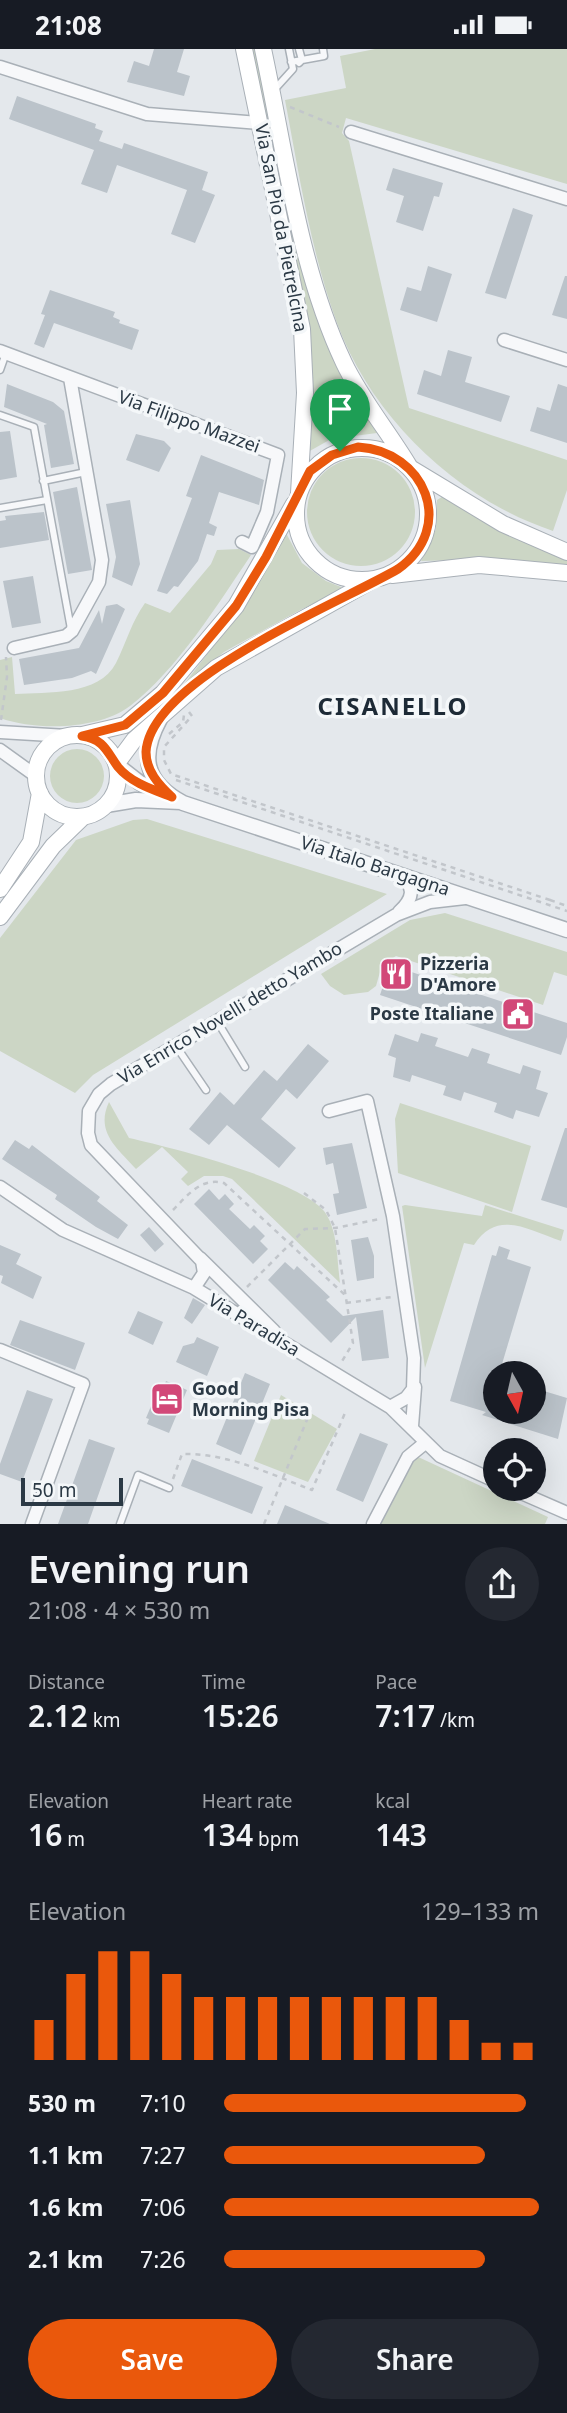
<!DOCTYPE html>
<html lang="en">
<head>
<meta charset="utf-8">
<style>
	body { margin:0; font-family:"Noto Sans",sans-serif; background:#242831; color:#f1f3f6; height:100vh; display:flex; flex-direction:column; font-size:26px; white-space:nowrap }
	* { box-sizing:border-box; margin:0 }
	p { font-size:23px; color:#9ea1a6 }
	.icon { flex:none; width:38px; height:38px; fill:none; stroke:currentColor; stroke-width:2; stroke-linecap:round; stroke-linejoin:round }
	.map { position:relative; height:1475px; overflow:hidden }
	.details { display:flex; flex-direction:column; background:#171b24; flex:1 }
	.details>* { flex:none }
	.needle { width:46px; rotate:172deg }
	.tools { position:absolute; left:483px; top:1312px; display:grid; gap:14px }
	.tools a { display:grid; place-items:center; width:63px; height:63px; border-radius:50%; background:#171b24; box-shadow:0 7px 28px #0002; font-size:35px }
	.scale { position:absolute; left:21px; bottom:18px; width:102px; box-sizing:border-box; padding-left:7px; border:4px solid #2b3945; border-top:0; font-size:19px; line-height:24px; white-space:nowrap; color:#2b3945; -webkit-text-stroke:5px #f4f7f9; paint-order:stroke }
	.pin { position:absolute; display:grid; place-items:center; width:60px; height:60px; color:#fff; margin:-72px -30px; border-radius:50% 50% 50% 0; rotate:-45deg; box-shadow:0 0 7px #0007 }
	.pin .icon { rotate:45deg }
	.round { display:grid; place-items:center; flex:none; width:74px; height:74px; border-radius:37px; background:#242831 }
	.summary { display:flex; align-items:center; justify-content:space-between; height:119px; padding:0 28px }
	h1 { font-size:38px; font-weight:600; line-height:52px }
	.figures { display:grid; grid-template-columns:repeat(3,1fr); gap:10px; height:119px; padding:7px 28px }
	.figures div { display:grid; align-content:center }
	.figures b { font-size:30px; font-weight:600 }
	.figures small { font-size:19px; font-weight:400 }
	.figures p { font-size:19px }
	.chart { height:196px; padding:14px 28px }
	.chart p { display:flex; justify-content:space-between }
	.chart svg { width:100%; height:126px; margin-top:7px; stroke:#ea580c; stroke-width:6 }
	.cta { display:flex; gap:14px; margin-top:auto; padding:14px 28px }
	.cta a { flex:1; height:80px; border-radius:42px; background:#ea580c; color:#fff; font-size:28px; font-weight:600; line-height:80px; text-align:center }
	.cta a+a { background:#242831; color:#f1f3f6 }
	ul { padding:0 28px; list-style:none; font-size:23px }
	li { display:grid; grid-template-columns:112px 84px 1fr; align-items:center; height:52px }
	li i { height:18px; border-radius:9px; background:#ea580c }
	.status { display:flex; justify-content:space-between; align-items:center; height:49px; padding:0 35px; background:#171b24; direction:ltr }
	.status svg { height:19px; fill:currentColor }
	.map>svg:first-child { display:block }
	.green { fill:#ccd6c5 }
	.building { fill:#bbc3ca }
	.lines { fill:none; stroke-linecap:round; stroke-linejoin:round }
	.service-casing { stroke:#a9b0b7; stroke-width:9 }
	.minor-casing { stroke:#a9b0b7; stroke-width:15 }
	.tertiary-casing { stroke:#a9b0b7; stroke-width:17 }
	.secondary-casing { stroke:#a9b0b7; stroke-width:18 }
	.path { stroke:#c2c6cb; stroke-width:2.5; stroke-dasharray:5 5; stroke-linecap:butt }
	.service { stroke:#f7f8fa; stroke-width:6 }
	.minor { stroke:#f7f8fa; stroke-width:12 }
	.tertiary { stroke:#f7f8fa; stroke-width:14 }
	.secondary { stroke:#fff; stroke-width:16 }
	.route-casing { stroke:#fff; stroke-width:14 }
	.route { stroke:#ea580c; stroke-width:9 }
	.labels { text-anchor:middle; stroke-width:7; stroke-linejoin:round; paint-order:stroke }
	.street-label { font-size:18px; fill:#2b3945; stroke:#f4f7f9 }
	.poi-label { font-size:18px; font-weight:bold; fill:#2b3945; stroke:#f4f7f9; text-anchor:start }
	.district-label { font-size:24px; font-weight:bold; letter-spacing:2px; fill:#1d2a36; stroke:#f4f7f9 }
</style>
</head>
<body>
<div class="status"><b>21:08</b><svg viewBox="0 0 49 12"><path d="M0 12V9h3v3zM5 12V6h3v6zM10 12V3h3v9zM15 12V0h3v12zM26 1h20v11H26zM47 4h2v5h-2z"/></svg></div>
<div class="map">
<svg width="567" height="1475" viewBox="0 0 567 1475">
	<rect width="100%" height="100%" fill="#e4e8ec"/>
	<path class="green" d="M251 0H257L315 260 337 316 377 384 331 390 308 403 312 340 307 263Z
		M375 0H567V135L346 69 342 84 349 92 409 359 567 411V441L553 482C457 450 372 369 337 274 311 203 299 125 285 51L346 39 340 7Z
		M307 463a54 54 0 1 1 108 0a54 54 0 1 1-108 0Z
		M445 446 507 486 567 511V518L498 510 421 512 436 480 437 451Z
		M286 484 302 514 326 532 341 538 343 543 302 560 224 603 182 638 240 562Z
		M239 500 251 506C218 555 177 621 130 657 98 681 37 682 0 669V611L12 608 15 645C47 643 99 647 116 614 126 594 132 572 145 554L170 564 211 515 217 501Z
		M50 727a27 27 0 1 1 54 0a27 27 0 1 1-54 0Z
		M147 770 387 845 93 1026 75 1044 0 1002V889L76 791 133 771Z
		M445 864 567 903V927L554 923 543 956 396 907 382 916 376 937 368 943 344 946 330 937 321 925 410 871Z
		M109 1053 129 1089C170 1098 299 1131 324 1162 338 1180 337 1212 340 1234L232 1130 223 1127H204L188 1137 181 1130 188 1123 162 1098 136 1120C117 1099 95 1083 109 1053Z
		M400 1054 531 1097 512 1163 398 1124 395 1070Z
		M405 1156 482 1167 485 1156 564 1181 561 1192C528 1181 497 1160 474 1196L464 1194 425 1319 402 1157Z
		M281 1346 337 1380 308 1433 254 1412Z
		M416 1407 548 1468 545 1475H380Z"/>
	<path class="building" d="M154 0H184L177 23 190 27 184 47 127 33 134 12 149 17Z
		M17 47 96 75 95 79 103 82 99 92 122 100 124 94 208 123 202 141 215 146 195 194 171 185 187 141 117 116 107 144 81 135 94 101 9 70Z
		M393 119 443 134 439 148 434 147 423 182 396 173 404 147 386 141Z
		M513 159 533 166 506 250 485 244Z
		M428 217 452 225 437 273 400 261 407 238 421 242Z
		M565 227H567V270L552 266Z
		M50 241 115 263 113 268 120 271 119 274 139 281 132 301 54 274 44 299 34 295 45 266 41 265Z
		M448 301 472 308 465 333 510 347 501 373 417 345 424 321 441 327Z
		M7 335 53 353 64 362 74 415 51 419 44 376 47 375 4 358Z
		M558 335 567 338V394L530 382 537 358 550 362Z
		M10 382 17 428 0 431V383Z
		M136 385 164 392 171 399 159 423 126 411Z
		M201 406 264 431 259 456 219 443 209 474 217 478 214 487 207 485 198 512 178 538 174 537 167 545 157 542 192 449 186 447Z
		M77 438 92 521 68 525 53 443Z
		M130 451 140 515 132 537 112 528 116 508 106 455Z
		M44 463 49 491 0 499V472L6 471 5 467Z
		M33 527 41 574 12 579 3 532Z
		M117 555 125 560 96 625 91 622 72 629 24 636 19 610 79 599 99 561 102 575 106 557Z
		M390 916 567 974V988L561 1006 380 946Z
		M421 984 438 989 435 997 468 1008 472 999 490 1005 487 1014 520 1025 523 1016 541 1022 536 1040 548 1044 539 1068 516 1061 513 1070 494 1063 497 1054 464 1043 461 1052 443 1046 446 1037 412 1026 410 1033 393 1028 396 1009 388 1006 395 985 418 993Z
		M308 995 329 1012 297 1050 286 1040 261 1070 296 1099 279 1119 227 1076 209 1096 189 1080 220 1043 234 1056 264 1021 277 1032Z
		M565 1079H567V1159L541 1151Z
		M15 1091 29 1100 32 1096 100 1148 97 1152 128 1176 118 1190 96 1178 55 1150 57 1146 2 1110Z
		M352 1094 367 1159 337 1166 333 1145 339 1144 333 1114 326 1116 323 1099Z
		M209 1140 219 1151 225 1145 234 1155 229 1160 250 1180 254 1176 265 1187 260 1192 268 1200 253 1215 194 1155Z
		M149 1178 164 1195 155 1203 140 1186Z
		M368 1188 374 1207V1229L357 1232 351 1191Z
		M0 1196 21 1205 16 1215 42 1228 33 1250 1 1234 3 1227 0 1226Z
		M499 1197 510 1201 507 1210 531 1218 499 1325H495V1363H534V1339L567 1349 558 1390 482 1366 486 1363 450 1352 492 1206 496 1207Z
		M285 1213 294 1221 297 1217 330 1248 326 1251 343 1267 383 1261 389 1309 362 1312 356 1268 331 1294 268 1231Z
		M193 1249 205 1256 192 1275 184 1269Z
		M138 1262 163 1273 153 1296 128 1284Z
		M20 1271 85 1294 75 1321 10 1296Z
		M197 1288 219 1298 207 1327 176 1313 183 1297 194 1294Z
		M245 1324 270 1335 241 1406 216 1395Z
		M166 1332 187 1341 169 1384 147 1375 149 1370 146 1369 159 1338 163 1340Z
		M27 1341 53 1350 22 1433 0 1425V1415Z
		M360 1384 388 1395 363 1453 336 1441Z
		M89 1390 115 1399 88 1475H58Z
		M192 1410 263 1438 252 1465 181 1437Z
		M285 1456 330 1475H277Z"/>
	<g class="lines">
		<defs>
			<path id="service" d="M291 13 324 7 323 0
				M299 14 302 11 299 0
				M274 41 293 20 289 0
				M0 321 6 304
				M0 366 34 378 71 580
				M43 432 86 423
				M0 459 47 451
				M217 972 245 1018
				M176 997 206 1041
				M120 1475 138 1426 169 1439"/>
			<path id="minor" d="M0 18 147 65 260 74
				M351 83 567 150
				M504 291 567 311
				M0 302 278 406 267 463 252 498 242 493
				M14 599 66 587 72 582 99 533 102 511 70 329
				M0 683 67 687
				M0 701 36 727
				M398 826C417 837 413 850 399 863
				M329 1062 367 1052 393 1167 414 1309 413 1340 406 1349 390 1358
				M0 1138 63 1181 194 1239 390 1358 440 1407 495 1432
				M200 1209 274 1282
				M194 1239 204 1224 202 1212 91 1096 88 1084 89 1062 99 1045 111 1035 396 866 430 853 465 849
				M0 1301 83 1335 32 1475
				M412 1377 415 1338
				M512 1440 567 1464
				M373 1475 408 1408 425 1394"/>
			<path id="tertiary" d="M160 670C140 707 144 733 183 754L567 881
				M117 716 140 734 168 746
				M106 756 136 751 181 753"/>
			<path id="secondary" d="M244 0 302 280 305 344 299 444
				M263 0C285 102 299 219 344 314 361 350 388 382 409 417
				M296 465a66 66 0 1 1 132 0a66 66 0 1 1-132 0Z
				M412 420 503 475 567 503
				M392 526 479 516 567 524
				M82 686 125 676 163 644 236 557 294 455
				M36 727a41 41 0 1 1 82 0a41 41 0 1 1-82 0Z
				M117 714 134 691 216 619 371 532
				M0 840 31 793 40 744
				M0 868 53 797 83 768"/>
		</defs>
		<use href="#service" class="service-casing"/>
		<use href="#minor" class="minor-casing"/>
		<use href="#tertiary" class="tertiary-casing"/>
		<use href="#secondary" class="secondary-casing"/>
		<path class="path" d="M290 58 339 78
			M189 663 192 667 164 698V711L171 725 550 851 549 856
			M1 671 7 628 6 608
			M169 685 183 673 184 666
			M176 731 567 862
			M550 851 567 857
			M304 1144 326 1161 335 1179 353 1294 341 1314
			M173 1161C188 1146 201 1128 224 1134L345 1246
			M247 1238 305 1180 335 1179 380 1170
			M346 1254 392 1248
			M173 1430 182 1405C228 1404 270 1425 312 1441L345 1364
			M264 1475 311 1361"/>
		<use href="#service" class="service"/>
		<use href="#minor" class="minor"/>
		<use href="#tertiary" class="tertiary"/>
		<use href="#secondary" class="secondary"/>
	</g>
	<g class="lines">
		<defs>
			<path id="route" d="M358 398C425 402 457 478 398 520 342 553 150 630 146 703 146 722 159 736 172 748 154 741 131 734 118 718 107 703 104 690 82 687L125 676 163 644 236 557 266 508 310 422 332 406Z"/>
		</defs>
		<use href="#route" class="route-casing"/>
		<use href="#route" class="route"/>
	</g>
	<defs>
		<symbol id="restaurant-square" viewBox="-11 -11 22 22"><rect x="-9" y="-9" width="18" height="18" rx="4" fill="#d24878" stroke="#f4f7f9"/><path d="M-5-6h1v4h1v-4h1v4h1v-4h1v5L-1.5 .5V6h-2V.5L-5-1ZM5-6V6H3V1.5H1.5Q1.5-4 5-6Z" fill="#fff"/></symbol>
		<symbol id="civic-square" viewBox="-11 -11 22 22"><rect x="-9" y="-9" width="18" height="18" rx="4" fill="#d24878" stroke="#f4f7f9"/><path d="M-.6-6.5H3V-4.5H.6V-3L4-1V1h2V6H-6V1h2V-1L-.6-3ZM-1.2 2.5V6h2.4V2.5Z" fill="#fff"/></symbol>
		<symbol id="hotel-square" viewBox="-11 -11 22 22"><rect x="-9" y="-9" width="18" height="18" rx="4" fill="#d24878" stroke="#f4f7f9"/><path d="M-6-4.5h1.5V1H6V5H4.5V3h-9V5H-6ZM-4 0a1.8 1.8 0 1 1 3.6 0ZM.5 0V-2.5h3Q6-2.5 6 0Z" fill="#fff"/></symbol>
	</defs>
	<g fill-rule="evenodd">
		<use href="#restaurant-square" x="377" y="906" width="38" height="38"/>
		<use href="#civic-square" x="499" y="946" width="38" height="38"/>
		<use href="#hotel-square" x="148" y="1331" width="38" height="38"/>
	</g>
	<g class="labels">
		<g class="street-label">
			<text transform="translate(281 179) rotate(79)" y="6">Via San Pio da Pietrelcina</text>
			<text transform="translate(189 373) rotate(20)" y="6">Via Filippo Mazzei</text>
			<text transform="translate(375 817) rotate(18)" y="6">Via Italo Bargagna</text>
			<text transform="translate(230 964) rotate(-31)" y="6">Via Enrico Novelli detto Yambo</text>
			<text transform="translate(254 1276) rotate(31)" y="6">Via Paradisa</text>
		</g>
		<g class="poi-label">
			<text x="420" y="921">Pizzeria<tspan x="420" dy="21">D'Amore</tspan></text>
			<text x="494" y="971" text-anchor="end">Poste Italiane</text>
			<text x="192" y="1346">Good<tspan x="192" dy="21">Morning Pisa</tspan></text>
		</g>
		<g class="district-label">
			<text x="393" y="666">CISANELLO</text>
		</g>
	</g>
</svg>
<div class="tools">
<a><svg class="needle" viewBox="-14 -14 28 28"><path d="M0-13l5 13h-10z" fill="#e53935"/><path d="M0 13l5-13h-10z" fill="#9ea1a6"/></svg></a>
<a><svg class="icon" aria-label="locate" viewBox="0 0 24 24"><circle cx="12" cy="12" r="6"/><path d="M12 2v4M12 18v4M2 12h4M18 12h4"/></svg></a>
</div>
<div class="scale">50 m</div>
<div class="pin" style="left:340px;top:402px;background:#1e9e55"><svg class="icon" aria-label="arrive" viewBox="0 0 24 24"><path d="M6 21V4h12l-3 4 3 4H6"/></svg></div>
</div>
<section class="details">
<div class="summary"><div><h1>Evening run</h1><p>21:08 · 4 × 530 m</p></div><a class="round"><svg class="icon" aria-label="share" viewBox="0 0 24 24"><path d="M12 15V3M7 8l5-5 5 5M5 13v7h14v-7"/></svg></a></div>
<div class="figures">
<div><p>Distance</p><b>2.12<small> km</small></b></div>
<div><p>Time</p><b>15:26</b></div>
<div><p>Pace</p><b>7:17<small> /km</small></b></div>
</div>
<div class="figures">
<div><p>Elevation</p><b>16<small> m</small></b></div>
<div><p>Heart rate</p><b>134<small> bpm</small></b></div>
<div><p>kcal</p><b>143</b></div>
</div>
<div class="chart"><p><span>Elevation</span>129–133 m</p>
<svg viewBox="0 0 160 44" preserveAspectRatio="none"><path d="M5 44V30M15 44V14M25 44V6M35 44V6M45 44V14M55 44V22M65 44V22M75 44V22M85 44V22M95 44V22M105 44V22M115 44V22M125 44V22M135 44V30M145 44V38M155 44V38"/></svg>
</div>
<ul>
<li><b>530 m</b>7:10<i style="width:96%"></i></li>
<li><b>1.1 km</b>7:27<i style="width:83%"></i></li>
<li><b>1.6 km</b>7:06<i style="width:100%"></i></li>
<li><b>2.1 km</b>7:26<i style="width:83%"></i></li>
</ul>
<div class="cta"><a>Save</a><a>Share</a></div>
</section>
</body>
</html>
